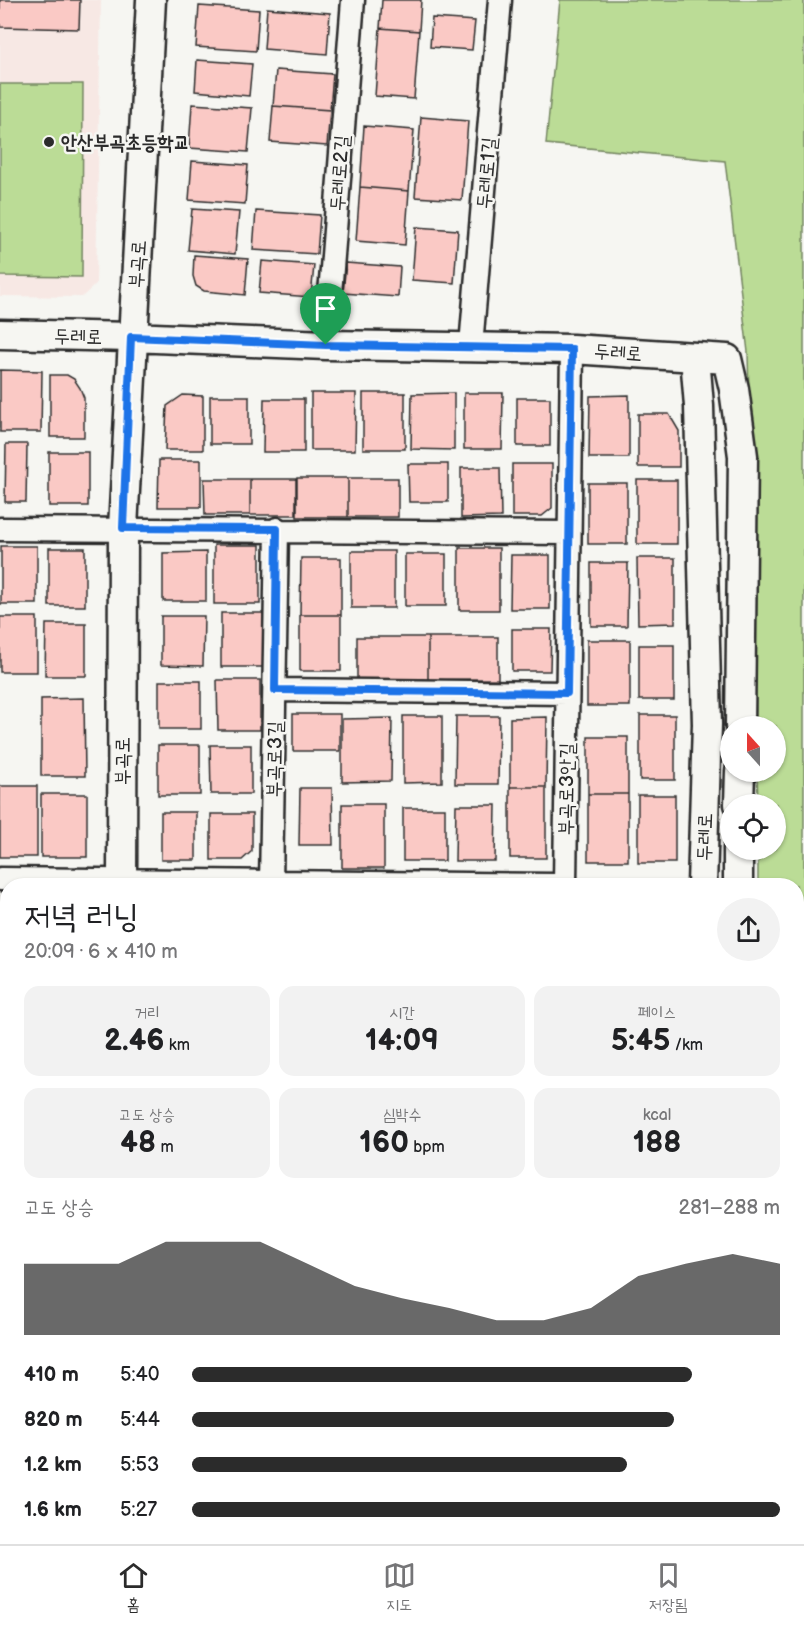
<!DOCTYPE html>
<html lang="ko">
<head>
<meta charset="utf-8">
<style>
	body { margin:0; font-family:"Balsamiq Sans","Poor Story",sans-serif; background:#f2f2f2; color:#202124; height:100vh; display:flex; flex-direction:column; font-size:22px; white-space:nowrap }
	* { box-sizing:border-box; margin:0 }
	p { font-size:20px; color:#757577 }
	.icon { flex:none; width:33px; height:33px; fill:none; stroke:currentColor; stroke-width:2; stroke-linecap:round; stroke-linejoin:round }
	.map { position:relative; flex:1; overflow:hidden }
	.drawer { position:absolute; left:0px; top:878px; width:804px; height:668px; display:flex; flex-direction:column; background:#fff; border-radius:24px 24px 0 0; box-shadow:0 2px 4px #0004 }
	.drawer>* { flex:none }
	.needle { width:39px; rotate:339deg }
	.buttons { position:absolute; left:720px; top:716px; display:grid; gap:12px }
	.buttons a { display:grid; place-items:center; width:66px; height:66px; border-radius:50%; background:#fff; box-shadow:0 2px 4px #0004; font-size:30px }
	.pin { position:absolute; display:grid; place-items:center; width:51px; height:51px; color:#fff; margin:-62px -26px; border-radius:50% 50% 50% 0; rotate:-45deg; box-shadow:0 0 6px #0007 }
	.pin .icon { rotate:45deg }
	.round { display:grid; place-items:center; flex:none; width:63px; height:63px; border-radius:32px; background:#f2f2f2 }
	.headline { display:flex; align-items:center; justify-content:space-between; height:102px; padding:0 24px }
	h1 { font-size:33px; font-weight:600; line-height:45px }
	.figures { display:grid; grid-template-columns:repeat(3,1fr); gap:9px; height:102px; padding:6px 24px }
	.figures div { display:grid; align-content:center; border-radius:15px; background:#f2f2f2; text-align:center }
	.figures b { font-size:30px; font-weight:600 }
	.figures small { font-size:16px; font-weight:400 }
	.figures p { font-size:16px }
	.chart { height:168px; padding:12px 24px }
	.chart p { display:flex; justify-content:space-between }
	.chart svg { width:100%; height:108px; margin-top:6px; fill:#2b2b2b; opacity:.7 }
	ul { padding:0 24px; list-style:none; font-size:20px }
	li { display:grid; grid-template-columns:96px 72px 1fr; align-items:center; height:45px }
	li i { height:15px; border-radius:8px; background:#2b2b2b }
	.menu { display:flex; justify-content:space-around; align-items:center; height:84px; border-top:2px solid #e0e0e0; background:#fff; font-size:16px; color:#757577 }
	.menu a { display:grid; justify-items:center; gap:3px }
	.menu .on { color:#2b2b2b }
	.map>svg:first-child { display:block }
	.built { fill:#f7e8e4 }
	.green { fill:#bbdc96; stroke:#738460; stroke-width:1.5 }
	.building { fill:#fac9c5; stroke:#2b2b2b; stroke-width:1.5 }
	.lines { fill:none; stroke-linecap:round; stroke-linejoin:round }
	.minor-casing { stroke:#2b2b2b; stroke-width:27 }
	.tertiary-casing { stroke:#2b2b2b; stroke-width:33 }
	.minor { stroke:#f6f6f2; stroke-width:22 }
	.tertiary { stroke:#f6f6f2; stroke-width:28 }
	.route-casing { stroke:#fff; stroke-width:12 }
	.route { stroke:#1a73e8; stroke-width:8 }
	.poi-dot { fill:#2b2b2b; stroke:#f6f6f2; stroke-width:2 }
	.labels { text-anchor:middle; stroke-width:5; stroke-linejoin:round; paint-order:stroke }
	.poi-label { font-size:20px; font-weight:bold; fill:#2b2b2b; stroke:#f6f6f2; text-anchor:start }
	.street-label { font-size:20px; fill:#2b2b2b; stroke:#f6f6f2 }
</style>
</head>
<body>
<div class="map">
<svg width="804" height="1544" viewBox="0 0 804 1544">
	<rect width="100%" height="100%" fill="#f6f6f2"/>
	<filter id="ink" filterUnits="userSpaceOnUse"><feTurbulence type="fractalNoise" baseFrequency=".0167" numOctaves="2"/><feDisplacementMap in="SourceGraphic" scale="12" xChannelSelector="R" yChannelSelector="G"/><feConvolveMatrix kernelMatrix="1 2 1 2 8 2 1 2 1" color-interpolation-filters="sRGB"/></filter>
	<g filter="url(#ink)">
		<path class="built" d="M0 0H101L96 284 82 297 0 296Z"/>
		<path class="green" d="M560 0H804V1235L796 1216V885H758V849H776V804H758L757 771H776V726H756L748 352 725 161 546 144Z
			M0 84H83L82 277 0 276Z"/>
		<path class="building" d="M0 0H80L79 29 0 27Z
			M382 0H421L419 31 380 28Z
			M199 6 259 10 256 51 196 47Z
			M267 8 330 13 327 54 264 49Z
			M432 18 475 21 472 50 430 47Z
			M380 28 419 31 414 99 375 96Z
			M197 60 252 64 249 96 195 91Z
			M276 70 333 74 330 110 273 106Z
			M192 104 252 108 248 152 189 148Z
			M273 106 330 110 327 146 270 142Z
			M421 117 468 121 462 200 415 197Z
			M364 126 414 130 409 191 360 187Z
			M192 161 248 165 245 204 189 200Z
			M360 187 409 191 405 245 356 241Z
			M192 209 239 212 235 254 188 250Z
			M256 211 320 215 317 254 253 250Z
			M416 227 458 230 454 283 412 280Z
			M194 255 248 259 245 295 204 291 196 286 193 276Z
			M262 261 314 265 311 297 259 293Z
			M346 263 400 267 398 297 343 293Z
			M0 370 42 371 41 432H0Z
			M50 375H67L74 379 80 388 84 398V437H50Z
			M311 393H356L355 450H311Z
			M363 393H405V449H363Z
			M454 393V450L411 449 412 394Z
			M464 393H503L502 449H464Z
			M183 395 203 396V450H165L167 406Z
			M629 395V458H589L590 396Z
			M210 396H249V444H210Z
			M517 398H550V446H517Z
			M264 399H304V452H263Z
			M638 414H669L679 431V467H638Z
			M6 444H27L26 502H5Z
			M49 452H88V506H49Z
			M159 460H201V507H158Z
			M408 464H448V502H409Z
			M512 464H552V508L542 516H512Z
			M461 468H500L501 517 461 518Z
			M297 478H348V517H297Z
			M348 478H398V517H348Z
			M204 479H250V515H205Z
			M250 479H296V515H250Z
			M637 480H677V544H637Z
			M588 483H627V544H588Z
			M214 545H260V604H214Z
			M1 546H37V604H1Z
			M49 548H85V606H49Z
			M459 548H499V610H459Z
			M351 551H394V608H351Z
			M206 552V601H163V553Z
			M405 554H446V606H405Z
			M511 555H550V609H510Z
			M301 558H341V615H300Z
			M637 558H675V623L638 624Z
			M591 563H628L627 626H591Z
			M221 613H263V667H221Z
			M300 615H341V671H300Z
			M161 616H204L203 666 161 665Z
			M0 617H37V672H0Z
			M46 624H86V676H45Z
			M512 629H551L550 671H512Z
			M357 637H428V680H357Z
			M428 637H498V679L428 680Z
			M587 640H630V706H587Z
			M639 645H674V700H639Z
			M217 680H260V730H218Z
			M159 681H201V729H159Z
			M84 698 85 776H41V699Z
			M293 714H340V751H293Z
			M640 715H675V780H640Z
			M403 716H442V782L403 783Z
			M456 716H499L498 784H455Z
			M547 717 546 787H510V718Z
			M392 718 391 781 342 782V719Z
			M588 737H628V794H588Z
			M158 745H200V795H158Z
			M210 745H251V794H211Z
			M0 786H37V857H0Z
			M510 787H546V858H510Z
			M300 788H332L333 845H299Z
			M41 794H87V857H41Z
			M588 794H628V861H588Z
			M638 795H675V863H638Z
			M342 804H384V868H342Z
			M456 805H496L495 861H455Z
			M403 808H445V861H403Z
			M161 812H196V860H161Z
			M211 814H252V851L242 860H211Z
			M0 945H8V1012H0Z
			M0 1050H8V1098H0Z
			M8 1441V1499L0 1479V1444Z
			M804 1478V1532L796 1535V1481Z
			M6 1527 8 1538 12 1544H0V1530Z
			M17 1538H65L48 1544H19Z
			M109 1538H148L150 1544H112Z
			M272 1538H278L280 1544H255Z
			M286 1538H337L339 1544H288Z
			M382 1538H423L425 1544H384Z
			M430 1538H446L432 1543Z
			M482 1538H535L538 1544H484Z
			M539 1538H586L589 1544H542Z
			M594 1538H640L643 1544H597Z
			M729 1538H784L766 1544H741L740 1542 732 1544Z
			M99 1539 102 1544H85Z"/>
		<g class="lines">
			<defs>
				<path id="minor" d="M326 345 353 0
					M471 346 500 0
					M0 529 569 533
					M275 690 567 693
					M0 879 555 885
					M271 885 277 529
					M565 885 572 349
					M0 1173H8
					M359 1538 362 1544
					M698 1544 715 1538"/>
				<path id="tertiary" d="M0 334 131 337 326 345 572 349 727 359 734 389 743 456 740 726
					M695 357 699 406 707 724 702 885
					M739 804 740 771
					M122 885 123 528 151 0
					M738 885V849
					M796 1278 804 1297
					M796 1362 804 1382
					M0 1370 8 1367
					M0 1413 8 1410
					M190 1538 192 1544"/>
			</defs>
			<use href="#minor" class="minor-casing"/>
			<use href="#tertiary" class="tertiary-casing"/>
			<use href="#minor" class="minor"/>
			<use href="#tertiary" class="tertiary"/>
		</g>
	</g>
	<g class="lines" filter="url(#ink)">
		<defs>
			<path id="route" d="M131 337 326 345 572 349 567 693 275 690 277 529 123 528Z"/>
		</defs>
		<use href="#route" class="route-casing"/>
		<use href="#route" class="route"/>
	</g>
	<circle class="poi-dot" cx="49" cy="142" r="6"/>
	<g class="labels">
		<g class="poi-label">
			<text x="61" y="149">안산부곡초등학교</text>
		</g>
		<g class="street-label">
			<text transform="translate(339 173) rotate(-86)" y="7">두레로2길</text>
			<text transform="translate(486 173) rotate(-85)" y="7">두레로1길</text>
			<text transform="translate(137 264) rotate(-86)" y="7">부곡로</text>
			<text transform="translate(78 336) rotate(1)" y="7">두레로</text>
			<text transform="translate(618 352) rotate(4)" y="7">두레로</text>
			<text transform="translate(274 759) rotate(-89)" y="7">부곡로3길</text>
			<text transform="translate(122 761) rotate(-90)" y="7">부곡로</text>
			<text transform="translate(566 789) rotate(-89)" y="7">부곡로3안길</text>
			<text transform="translate(704 837) rotate(-88)" y="7">두레로</text>
		</g>
	</g>
</svg>
<div class="buttons">
<a><svg class="needle" viewBox="-14 -14 28 28"><path d="M0-13l5 13h-10z" fill="#e53935"/><path d="M0 13l5-13h-10z" fill="#757577"/></svg></a>
<a><svg class="icon" aria-label="locate" viewBox="0 0 24 24"><circle cx="12" cy="12" r="6"/><path d="M12 2v4M12 18v4M2 12h4M18 12h4"/></svg></a>
</div>
<div class="pin" style="left:326px;top:345px;background:#1e9e55"><svg class="icon" aria-label="arrive" viewBox="0 0 24 24"><path d="M6 21V4h12l-3 4 3 4H6"/></svg></div>
<section class="drawer">
<div class="headline"><div><h1>저녁 러닝</h1><p>20:09 · 6 × 410 m</p></div><a class="round"><svg class="icon" aria-label="share" viewBox="0 0 24 24"><path d="M12 15V3M7 8l5-5 5 5M5 13v7h14v-7"/></svg></a></div>
<div class="figures">
<div><p>거리</p><b>2.46<small> km</small></b></div>
<div><p>시간</p><b>14:09</b></div>
<div><p>페이스</p><b>5:45<small> /km</small></b></div>
</div>
<div class="figures">
<div><p>고도 상승</p><b>48<small> m</small></b></div>
<div><p>심박수</p><b>160<small> bpm</small></b></div>
<div><p>kcal</p><b>188</b></div>
</div>
<div class="chart"><p><span>고도 상승</span>281–288 m</p>
<svg viewBox="0 0 160 44" preserveAspectRatio="none"><path d="M0 44V15L10 15L20 15L30 6L40 6L50 6L60 15L70 24L80 29L90 33L100 38L110 38L120 33L130 20L140 15L150 11L160 15V44z"/></svg>
</div>
<ul>
<li><b>410 m</b>5:40<i style="width:85%"></i></li>
<li><b>820 m</b>5:44<i style="width:82%"></i></li>
<li><b>1.2 km</b>5:53<i style="width:74%"></i></li>
<li><b>1.6 km</b>5:27<i style="width:100%"></i></li>
</ul>
</section>
</div>
<nav class="menu">
<a class="on"><svg class="icon" aria-label="home" viewBox="0 0 24 24"><path d="M3 11l9-7 9 7M6 9v11h12V9"/></svg>홈</a>
<a><svg class="icon" aria-label="map" viewBox="0 0 24 24"><path d="M3 6l6-2 6 2 6-2v14l-6 2-6-2-6 2zM9 4v14M15 6v14"/></svg>지도</a>
<a><svg class="icon" aria-label="saved" viewBox="0 0 24 24"><path d="M7 4h10v16l-5-4-5 4z"/></svg>저장됨</a>
</nav>
</body>
</html>
